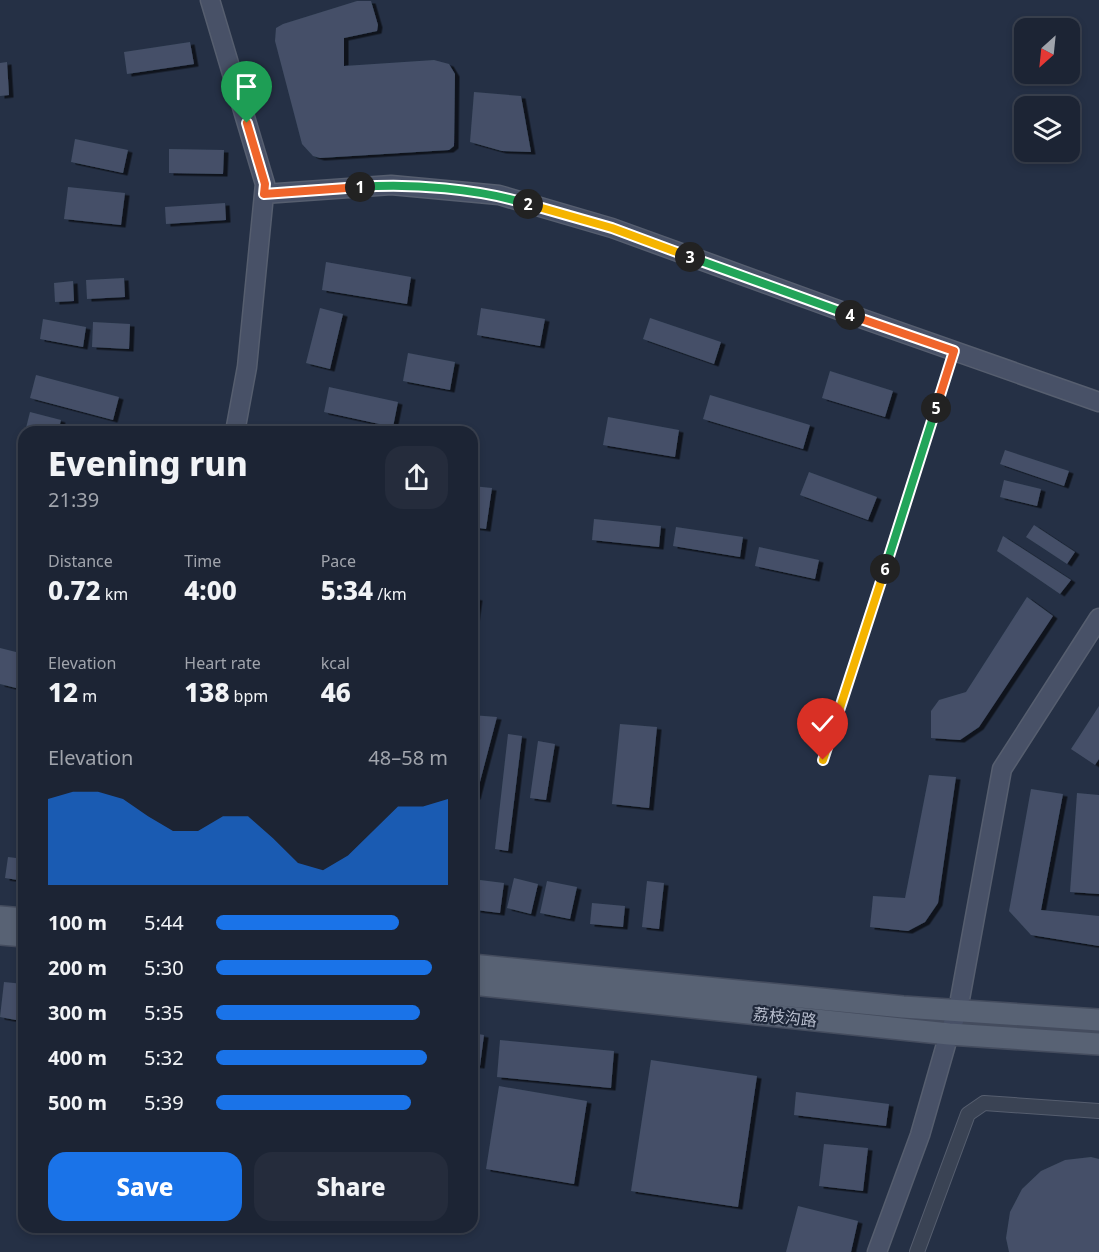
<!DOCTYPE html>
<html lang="en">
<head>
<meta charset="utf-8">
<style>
	body { margin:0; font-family:"Noto Sans","Noto Sans SC",sans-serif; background:#252c3c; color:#f1f3f6; height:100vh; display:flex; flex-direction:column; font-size:22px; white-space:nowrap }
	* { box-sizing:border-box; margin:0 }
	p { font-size:20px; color:#a0a4ac }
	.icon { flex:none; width:33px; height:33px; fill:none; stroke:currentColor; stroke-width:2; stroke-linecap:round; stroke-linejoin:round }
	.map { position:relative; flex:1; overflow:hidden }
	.sheet { position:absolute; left:18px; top:426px; width:460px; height:807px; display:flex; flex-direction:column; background:#1c2434; border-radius:18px; box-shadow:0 3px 9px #0003,0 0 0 2px #3a414f }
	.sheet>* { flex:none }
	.needle { width:39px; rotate:207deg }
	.fabs { position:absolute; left:1014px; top:18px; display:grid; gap:12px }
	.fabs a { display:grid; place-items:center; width:66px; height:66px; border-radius:12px; background:#1c2434; box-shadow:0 3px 9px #0003,0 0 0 2px #3a414f; font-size:30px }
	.pin { position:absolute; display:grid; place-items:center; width:51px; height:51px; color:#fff; margin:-62px -26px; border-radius:50% 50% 50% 0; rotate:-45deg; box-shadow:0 0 6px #0007 }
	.pin .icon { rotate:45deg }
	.km { position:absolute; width:30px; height:30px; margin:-15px; border-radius:50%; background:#222; color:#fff; font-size:16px; line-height:30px; text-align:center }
	.round { display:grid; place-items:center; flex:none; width:63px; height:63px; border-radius:18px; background:#252c3c }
	.overview { display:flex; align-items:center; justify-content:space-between; height:102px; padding:0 30px }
	h1 { font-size:33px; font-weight:800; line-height:45px }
	.stats { display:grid; grid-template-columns:repeat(3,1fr); gap:9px; height:102px; padding:6px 30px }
	.stats div { display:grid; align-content:center }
	.stats b { font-size:26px; font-weight:800 }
	.stats small { font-size:16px; font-weight:400 }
	.stats p { font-size:16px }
	.chart { height:168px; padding:12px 30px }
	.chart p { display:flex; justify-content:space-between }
	.chart svg { width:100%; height:108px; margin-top:6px; fill:#1a73e8; opacity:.7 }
	.action { display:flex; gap:12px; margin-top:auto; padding:12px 30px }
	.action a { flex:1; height:69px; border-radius:18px; background:#1a73e8; color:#fff; font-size:24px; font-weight:800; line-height:69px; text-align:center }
	.action a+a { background:#252c3c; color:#f1f3f6 }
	ul { padding:0 30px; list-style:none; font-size:20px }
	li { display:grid; grid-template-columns:96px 72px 1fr; align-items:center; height:45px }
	li i { height:15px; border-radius:8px; background:#1a73e8 }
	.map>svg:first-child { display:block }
	.building { fill:#445067; filter:url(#shadow) }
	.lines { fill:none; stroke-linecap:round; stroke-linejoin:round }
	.lane-casing { stroke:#565e6f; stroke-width:10 }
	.street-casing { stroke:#565e6f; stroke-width:16 }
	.secondary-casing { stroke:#565e6f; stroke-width:21 }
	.primary-casing { stroke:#444c5e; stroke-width:24 }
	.lane { stroke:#3a4354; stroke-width:7 }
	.street { stroke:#3a4354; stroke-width:14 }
	.secondary { stroke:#485167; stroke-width:18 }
	.primary { stroke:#586274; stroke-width:21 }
	.split-1-casing { stroke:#fff; stroke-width:12 }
	.split-2-casing { stroke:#fff; stroke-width:12 }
	.split-3-casing { stroke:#fff; stroke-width:12 }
	.split-4-casing { stroke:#fff; stroke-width:12 }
	.split-5-casing { stroke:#fff; stroke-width:12 }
	.split-6-casing { stroke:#fff; stroke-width:12 }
	.split-7-casing { stroke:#fff; stroke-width:12 }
	.split-1 { stroke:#f0652b; stroke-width:8 }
	.split-2 { stroke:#22a559; stroke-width:8 }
	.split-3 { stroke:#f5b400; stroke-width:8 }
	.split-4 { stroke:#22a559; stroke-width:8 }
	.split-5 { stroke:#f0652b; stroke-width:8 }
	.split-6 { stroke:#22a559; stroke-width:8 }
	.split-7 { stroke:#f5b400; stroke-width:8 }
	.labels { text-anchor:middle; stroke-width:4.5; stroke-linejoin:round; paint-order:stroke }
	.street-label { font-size:16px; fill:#b8bece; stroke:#1f283a }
</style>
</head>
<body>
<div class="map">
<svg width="1099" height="1252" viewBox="0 0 1099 1252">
	<defs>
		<filter id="shadow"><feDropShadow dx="4.5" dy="2.5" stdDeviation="0" flood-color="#0009"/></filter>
	</defs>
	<rect width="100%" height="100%" fill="#253045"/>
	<path class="building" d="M357 1H371L378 25 377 31 344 38V66L434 60 449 64 455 74 454 146 449 150 320 158 313 156 302 144 275 41 276 28 283 24Z
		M190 42 194 64 127 74 124 52Z
		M7 62 9 95 0 96V63Z
		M474 92 521 96 531 152 502 151 470 142Z
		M75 139 128 150 123 173 71 162Z
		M169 149 224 150 223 174 169 173Z
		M68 187 125 193 121 225 64 219Z
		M225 203 226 220 166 224 165 207Z
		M326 262 411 277 407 304 322 290Z
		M124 278 125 297 87 299 86 280Z
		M73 281 74 301 55 302 54 283Z
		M320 308 343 314 330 369 306 363Z
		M481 308 545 319 540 346 477 335Z
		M650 318 721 342 714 364 643 339Z
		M43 319 86 327 83 347 40 339Z
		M93 322 130 324 129 349 92 347Z
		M408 353 455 362 450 390 403 381Z
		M830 371 893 391 885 417 822 398Z
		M36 375 119 397 113 420 30 398Z
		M329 387 398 402 393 427 324 412Z
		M710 395 810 425 803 449 703 419Z
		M30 412 61 420 58 432H25Z
		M608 417 679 430 675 457 603 445Z
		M1005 450 1069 471 1064 486 1000 464Z
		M809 472 877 497 868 520 800 495Z
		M1004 480 1041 489 1037 506 1000 497Z
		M472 486 492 488 486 529 472 527Z
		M594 519 661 526 659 547 592 540Z
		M1034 525 1075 552 1067 564 1026 537Z
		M676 527 743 537 740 557 673 546Z
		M1003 536 1071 580 1060 594 997 551Z
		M759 547 819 560 815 579 755 566Z
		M472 597 478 598 474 626H472Z
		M1027 597 1053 616 979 727 960 740 931 738V711L939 700 966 692Z
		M0 648 24 654V690L0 684Z
		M1099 706V759L1095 765 1071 749Z
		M472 715 497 717 476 797H472Z
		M620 724 657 727 649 808 612 804Z
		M508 734 522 736 508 851 495 849Z
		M538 741 555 744 546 800 530 798Z
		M929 775 956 777 938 903 925 922 908 931 870 927 873 896 905 898Z
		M1031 789 1063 794 1041 910 1099 916V946L1031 935 1009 911Z
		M1077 793 1099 795V894L1070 892Z
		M8 857 24 859V881L5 878Z
		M514 878 538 884 531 914 507 908Z
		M480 880 504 883 500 913 476 910Z
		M547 881 577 887 570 919 540 913Z
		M647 881 664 883 659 929 642 927Z
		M592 903 625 906 623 927 590 924Z
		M4 982 24 984 21 1021 0 1017Z
		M472 1033 484 1035 480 1066 472 1065Z
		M500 1040 614 1051 611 1088 497 1077Z
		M651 1060 757 1076 738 1207 631 1191Z
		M499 1086 587 1101 574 1184 486 1169Z
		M796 1092 889 1104 886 1126 794 1115Z
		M824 1144 868 1148 863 1191 819 1186Z
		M1091 1157 1099 1159V1252H1009L1006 1238 1010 1212 1022 1189 1041 1171 1065 1160Z
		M798 1206 858 1221 851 1252H786Z"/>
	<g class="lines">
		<defs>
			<path id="lane" d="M823 760 954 351"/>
			<path id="street" d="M917 1252 968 1114 984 1103 1099 1111"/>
			<path id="secondary" d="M210 0 265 184 247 367 235 432
				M264 194 391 185 499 195 612 228 866 320 1099 402
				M877 1252 920 1135 949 1034 958 1010 1002 769 1099 618"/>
			<path id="primary" d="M0 917 24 919
				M0 934 24 936
				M472 965 903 1007 1099 1020
				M472 984 949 1034 1099 1044"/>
		</defs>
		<use href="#lane" class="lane-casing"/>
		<use href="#street" class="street-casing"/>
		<use href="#secondary" class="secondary-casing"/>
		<use href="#primary" class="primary-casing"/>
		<use href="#lane" class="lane"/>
		<use href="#street" class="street"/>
		<use href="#secondary" class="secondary"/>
		<use href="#primary" class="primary"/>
	</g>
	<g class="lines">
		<defs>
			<path id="split-1" d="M247 123 265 184 264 194 360 187"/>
			<path id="split-2" d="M360 187C412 183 479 189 528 204"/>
			<path id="split-3" d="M528 204 612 228 690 257"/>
			<path id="split-4" d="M690 257 850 315"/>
			<path id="split-5" d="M850 315 954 351 936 408"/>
			<path id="split-6" d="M885 569 936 408"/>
			<path id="split-7" d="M823 760 885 569"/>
		</defs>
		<use href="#split-1" class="split-1-casing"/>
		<use href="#split-2" class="split-2-casing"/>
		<use href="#split-3" class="split-3-casing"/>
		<use href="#split-4" class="split-4-casing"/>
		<use href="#split-5" class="split-5-casing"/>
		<use href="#split-6" class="split-6-casing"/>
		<use href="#split-7" class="split-7-casing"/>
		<use href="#split-1" class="split-1"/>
		<use href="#split-2" class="split-2"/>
		<use href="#split-3" class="split-3"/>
		<use href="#split-4" class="split-4"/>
		<use href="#split-5" class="split-5"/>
		<use href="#split-6" class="split-6"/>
		<use href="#split-7" class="split-7"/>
	</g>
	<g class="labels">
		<g class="street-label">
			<text transform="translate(785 1017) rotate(6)" y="6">荔枝沟路</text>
		</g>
	</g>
</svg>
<div class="fabs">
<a><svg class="needle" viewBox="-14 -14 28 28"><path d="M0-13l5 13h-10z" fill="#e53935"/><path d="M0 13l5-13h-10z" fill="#a0a4ac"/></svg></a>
<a><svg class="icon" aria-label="layers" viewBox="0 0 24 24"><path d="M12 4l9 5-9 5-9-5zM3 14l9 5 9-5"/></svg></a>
</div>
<div class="pin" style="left:247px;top:123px;background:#1e9e55"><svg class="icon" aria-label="arrive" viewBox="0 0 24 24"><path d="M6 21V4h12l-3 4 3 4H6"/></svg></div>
<div class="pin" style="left:823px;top:760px;background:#d93025"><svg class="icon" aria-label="check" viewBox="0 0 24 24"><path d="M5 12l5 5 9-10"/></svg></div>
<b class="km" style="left:360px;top:187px">1</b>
<b class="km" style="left:528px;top:204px">2</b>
<b class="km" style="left:690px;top:257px">3</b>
<b class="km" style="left:850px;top:315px">4</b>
<b class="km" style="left:936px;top:408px">5</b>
<b class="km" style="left:885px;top:569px">6</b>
<section class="sheet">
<div class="overview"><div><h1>Evening run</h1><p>21:39</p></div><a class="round"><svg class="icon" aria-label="share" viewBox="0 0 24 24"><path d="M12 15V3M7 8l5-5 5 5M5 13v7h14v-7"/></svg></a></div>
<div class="stats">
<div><p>Distance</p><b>0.72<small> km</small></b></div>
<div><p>Time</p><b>4:00</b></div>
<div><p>Pace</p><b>5:34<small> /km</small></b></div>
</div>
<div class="stats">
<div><p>Elevation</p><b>12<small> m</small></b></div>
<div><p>Heart rate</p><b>138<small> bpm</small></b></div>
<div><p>kcal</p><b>46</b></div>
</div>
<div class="chart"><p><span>Elevation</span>48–58 m</p>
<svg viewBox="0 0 160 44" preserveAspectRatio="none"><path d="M0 44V9L10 6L20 6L30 9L40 16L50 22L60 22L70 16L80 16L90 25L100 35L110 38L120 32L130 22L140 12L150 12L160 9V44z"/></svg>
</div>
<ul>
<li><b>100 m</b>5:44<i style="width:79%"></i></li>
<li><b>200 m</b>5:30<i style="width:93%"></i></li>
<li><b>300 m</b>5:35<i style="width:88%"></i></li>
<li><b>400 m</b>5:32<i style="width:91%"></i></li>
<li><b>500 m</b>5:39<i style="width:84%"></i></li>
</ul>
<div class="action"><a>Save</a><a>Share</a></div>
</section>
</div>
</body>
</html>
